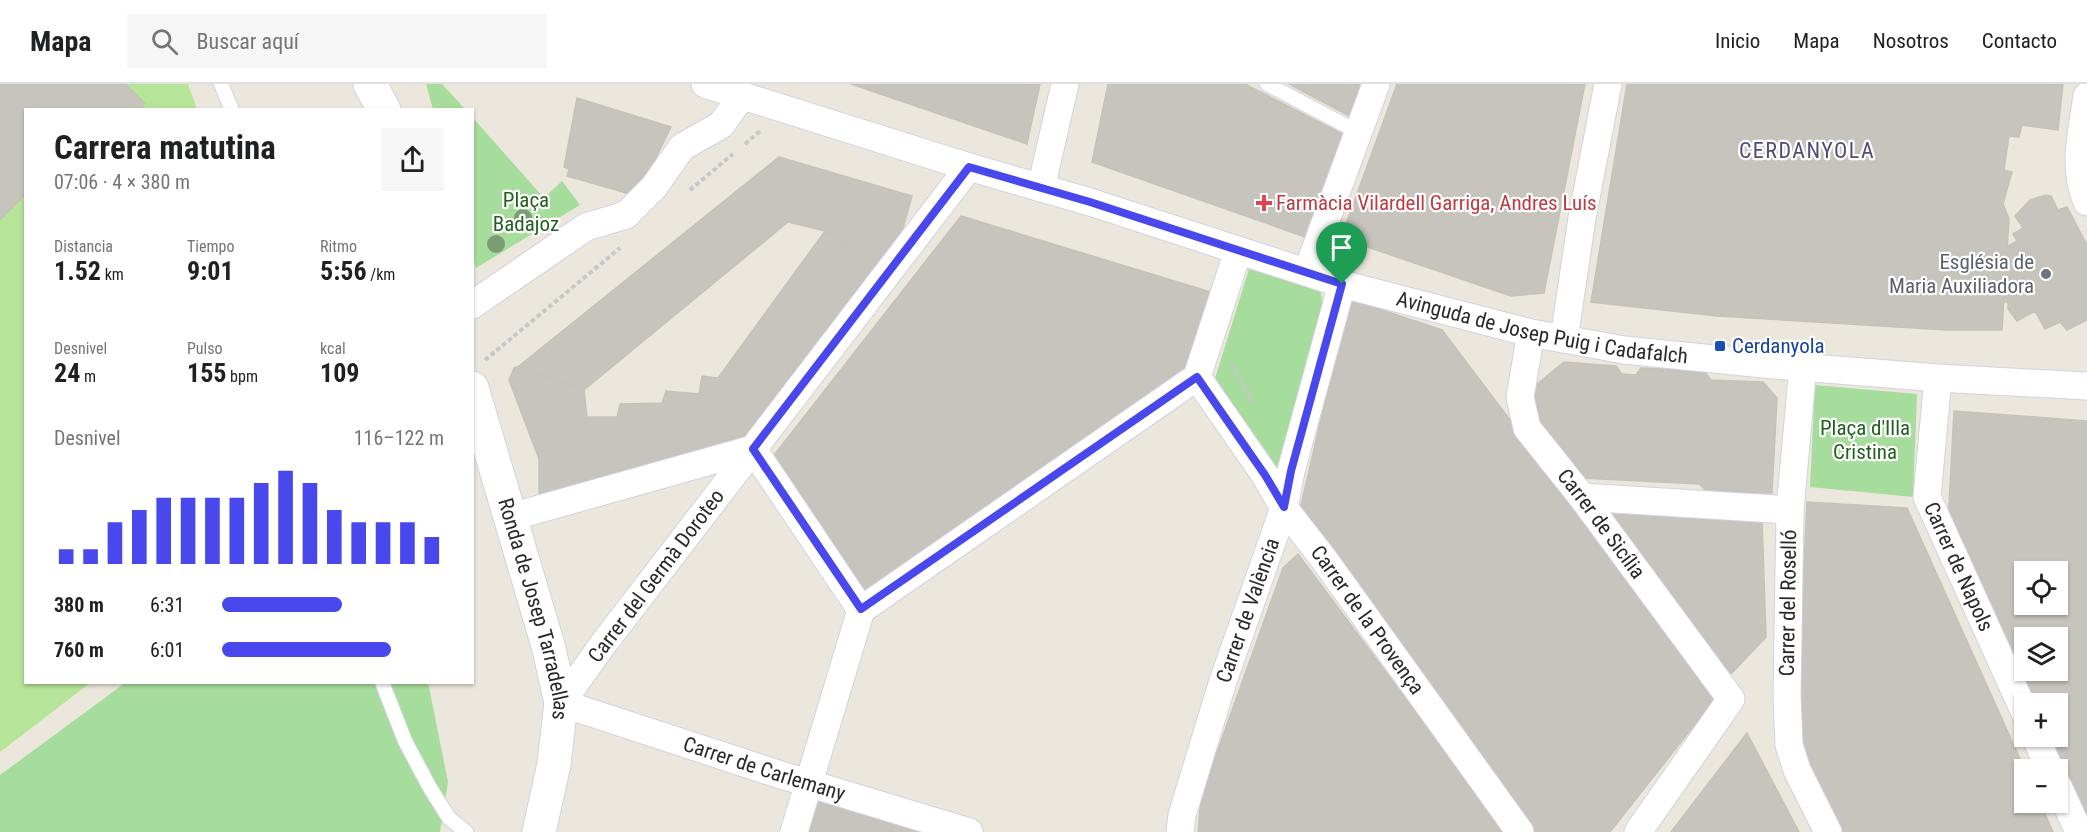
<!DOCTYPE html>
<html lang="es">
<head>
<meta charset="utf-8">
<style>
	body { margin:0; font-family:"Roboto Condensed",sans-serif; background:#f6f6f6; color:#202124; height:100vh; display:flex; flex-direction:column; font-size:22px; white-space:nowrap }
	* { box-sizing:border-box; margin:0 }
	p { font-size:20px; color:#757577 }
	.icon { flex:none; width:33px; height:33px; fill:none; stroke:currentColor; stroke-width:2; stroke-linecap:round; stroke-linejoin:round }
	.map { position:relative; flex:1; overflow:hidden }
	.drawer { position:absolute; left:24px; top:24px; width:450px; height:576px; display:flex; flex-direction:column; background:#fff; border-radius:0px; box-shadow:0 2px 4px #0004 }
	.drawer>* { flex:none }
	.fabs { position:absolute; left:2014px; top:477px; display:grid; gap:12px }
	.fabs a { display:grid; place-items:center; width:54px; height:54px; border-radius:0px; background:#fff; box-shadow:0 2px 4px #0004; font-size:30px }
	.pin { position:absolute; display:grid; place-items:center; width:51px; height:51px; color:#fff; margin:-62px -26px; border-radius:50% 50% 50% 0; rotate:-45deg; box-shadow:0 0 6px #0007 }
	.pin .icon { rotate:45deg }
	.round { display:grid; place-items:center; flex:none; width:63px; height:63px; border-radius:0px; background:#f6f6f6 }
	.head { display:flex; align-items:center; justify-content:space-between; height:102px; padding:0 30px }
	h1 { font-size:33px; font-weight:700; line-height:45px }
	.metrics { display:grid; grid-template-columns:repeat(3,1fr); gap:9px; height:102px; padding:6px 30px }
	.metrics div { display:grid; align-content:center }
	.metrics b { font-size:26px; font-weight:700 }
	.metrics small { font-size:16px; font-weight:400 }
	.metrics p { font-size:16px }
	.chart { height:168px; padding:12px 30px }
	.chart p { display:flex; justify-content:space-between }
	.chart svg { width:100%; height:108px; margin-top:6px; stroke:#4848ec; stroke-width:6 }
	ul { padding:0 30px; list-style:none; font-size:20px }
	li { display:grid; grid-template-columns:96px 72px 1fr; align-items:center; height:45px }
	li i { height:15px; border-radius:8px; background:#4848ec }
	header { display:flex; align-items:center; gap:36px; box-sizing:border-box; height:84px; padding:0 30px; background:#fff; border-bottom:2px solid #e0e0e0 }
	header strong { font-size:28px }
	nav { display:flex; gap:33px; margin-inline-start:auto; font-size:21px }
	.search { width:420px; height:54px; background:#f6f6f6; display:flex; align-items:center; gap:15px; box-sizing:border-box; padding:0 21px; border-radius:0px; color:#757577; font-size:22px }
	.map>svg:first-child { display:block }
	.green { fill:#a7dd9c }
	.pitch { fill:#b6e499 }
	.building { fill:#c6c4bc; stroke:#c6c3b6; stroke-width:1.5; fill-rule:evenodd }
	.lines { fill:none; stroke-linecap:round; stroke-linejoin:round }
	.lane-casing { stroke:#d2d2e1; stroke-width:16 }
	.street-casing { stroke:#d2d2e1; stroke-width:29 }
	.secondary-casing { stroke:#d2d2e1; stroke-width:35 }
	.path { stroke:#c7c7c7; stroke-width:4; stroke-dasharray:4.5 3; stroke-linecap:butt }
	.lane { stroke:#fff; stroke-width:14 }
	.street { stroke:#fff; stroke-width:27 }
	.secondary { stroke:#fff; stroke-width:33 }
	.tree { fill:#7c9d74 }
	.route-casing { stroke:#fff; stroke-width:12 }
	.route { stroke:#4848ec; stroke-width:8 }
	.health-dot { fill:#e0444e; stroke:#fff; stroke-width:2 }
	.worship-dot { fill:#6b7280; stroke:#fff; stroke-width:2 }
	.transit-dot { fill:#1a4fb4; stroke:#fff; stroke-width:2 }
	.labels { text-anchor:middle; stroke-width:4.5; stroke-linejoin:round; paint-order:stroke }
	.park-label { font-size:21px; fill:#21611f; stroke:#fff }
	.health-label { font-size:21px; fill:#be3a42; stroke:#fff; text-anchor:start }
	.worship-label { font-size:21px; fill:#5b616d; stroke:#fff; text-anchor:end }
	.street-label { font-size:21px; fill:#292929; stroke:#fff }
	.transit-label { font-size:21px; fill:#164399; stroke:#fff; text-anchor:start }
	.neighbourhood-label { font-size:22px; letter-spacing:1.5px; fill:#4d4d77; stroke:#fff }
</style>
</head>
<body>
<header>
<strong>Mapa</strong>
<div class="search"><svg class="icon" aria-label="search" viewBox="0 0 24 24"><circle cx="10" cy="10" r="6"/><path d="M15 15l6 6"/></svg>Buscar aquí</div>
<nav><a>Inicio</a><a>Mapa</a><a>Nosotros</a><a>Contacto</a></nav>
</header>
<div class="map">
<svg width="2087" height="748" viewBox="0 0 2087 748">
	<rect width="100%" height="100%" fill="#ebe7dc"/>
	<path class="green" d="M426 0H442L465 25H433Z
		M473 34 544 114 562 97 580 121 476 184 472 170Z
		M1249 185 1320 206 1323 220 1276 387 1214 298Z
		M1815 301 1917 310 1913 413 1810 403Z
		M428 598 448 698 440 748H0V691L125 599Z"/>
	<path class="pitch" d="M0 0H188L197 25 26 26V598L90 599 0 668Z"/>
	<path class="building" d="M0 0H125L145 19 139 26H26V110L0 136Z
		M851 0H1040L1027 60Z
		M1108 0H1245L1344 51 1311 155 1092 78Z
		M1289 0H1365L1353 34Z
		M1397 0H1585L1544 209 1511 212 1341 154Z
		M1627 0H2063L2058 46 2022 41 2019 53 2009 52 2004 86 2012 88 2003 120 2009 135 2002 246H1947L1717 232 1591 218Z
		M577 14 671 43 640 106 633 111 567 92 569 85 564 83Z
		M779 73 912 112 902 148 878 182 825 147 788 138 584 306 519 282Z
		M2046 111 2051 112 2058 126 2067 123 2087 161V236L2067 246 2060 238 2045 245 2035 227 2017 237 2008 225V218H2004L2008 162 2017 157 2013 150 2023 144 2015 132 2030 116Z
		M961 132 1214 209 1190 288 873 507 859 504 771 375Z
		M825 147 878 182 744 356 539 413V375L509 296 514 284 519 282 584 306 587 333H617L620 320 662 319 666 307 699 310 702 292 718 294Z
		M1349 215 1442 246 1718 611 1610 748H1535L1301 421Z
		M1564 278 1616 282 1622 290 1636 291 1641 284 1704 287 1711 296 1763 298 1777 314 1772 409 1708 408 1699 400 1582 394 1532 328 1531 316 1536 301Z
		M1954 327 2087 337V748L2039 652H2058V620H2025L1947 459ZM2025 488H2058V520H2025ZM2025 554H2058V586H2025Z
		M1807 418 1907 424 2025 686V718H2040L2053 748H1839L1806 684 1797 629Z
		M1613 427 1762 435 1766 553 1728 593 1704 560 1705 556 1610 435H1614Z
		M1298 470 1505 748H1198L1201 713 1283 484Z
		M1747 649 1799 748H1671Z
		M814 713 919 748H805Z"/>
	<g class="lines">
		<defs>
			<path id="lane" d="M221 0 232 26
				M1267 0 1358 48
				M382 598 405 657 430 704 449 734 466 748"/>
			<g id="street">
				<path id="s1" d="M705 0 969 83 1090 118 1342 200 1531 249 1624 266 1774 281 1938 294 2087 302"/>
				<path d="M2087 12C2082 46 2072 84 2087 118"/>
				<path d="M1041 104 1065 0"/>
				<path d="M1307 188 1376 0"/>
				<path d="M472 221 586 143 626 131 654 103 682 63 721 41 742 12"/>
				<path id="s2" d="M1531 249 1520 313 1527 344 1582 413 1731 615 1638 748"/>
				<path d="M1564 255 1582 134 1608 0"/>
				<path d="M1803 282 1790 426 1787 611 1789 661 1797 686 1828 748"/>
				<path id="s3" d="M1197 293 1265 391 1284 424 1323 474 1520 748"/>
				<path id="s4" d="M1938 294 1927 413 2025 629"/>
				<path d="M1582 413 1790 426"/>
				<path d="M511 433 753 365 969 83"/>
				<path id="s5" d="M861 526 753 365 604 559 561 619 781 691 969 748"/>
				<path d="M861 526 1197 293 1238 167"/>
				<path d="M2035 652 2050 686"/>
				<path d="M2058 702 2079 748"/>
				<path d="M794 748 861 526"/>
				<path id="s6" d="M1180 748 1182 731 1223 597 1284 424 1291 387 1342 200"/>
			</g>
			<g id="secondary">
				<path d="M370 0 384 26"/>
				<path id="s7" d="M472 304 549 565 561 619 554 680 539 748"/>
			</g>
		</defs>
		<use href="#lane" class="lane-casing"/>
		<use href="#street" class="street-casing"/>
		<use href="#secondary" class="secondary-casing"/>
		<path class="path" d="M745 60 760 47
			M690 106 733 70
			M485 276 620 164
			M1232 281 1253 319"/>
		<use href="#lane" class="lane"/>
		<use href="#street" class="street"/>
		<use href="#secondary" class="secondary"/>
	</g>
	<g class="tree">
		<circle cx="523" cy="134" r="9"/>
		<circle cx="496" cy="160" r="9"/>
	</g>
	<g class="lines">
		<defs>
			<path id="route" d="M969 83 1090 118 1342 200 1291 387 1284 423 1265 391 1197 293 861 525 753 365Z"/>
		</defs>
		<use href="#route" class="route-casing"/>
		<use href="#route" class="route"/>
	</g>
	<path class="health-dot" d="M1261 110h6v6h6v6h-6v6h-6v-6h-6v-6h6z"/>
	<circle class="worship-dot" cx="2046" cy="190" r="6"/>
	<rect class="transit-dot" x="1714" y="256" width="12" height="12" rx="3"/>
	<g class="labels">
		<g class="park-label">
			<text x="526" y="123">Plaça<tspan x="526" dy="24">Badajoz</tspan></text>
			<text x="1865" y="351">Plaça d'Illa<tspan x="1865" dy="24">Cristina</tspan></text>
		</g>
		<g class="health-label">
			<text x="1276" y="126">Farmàcia Vilardell Garriga, Andres Luís</text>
		</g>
		<g class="worship-label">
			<text x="2034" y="185">Església de<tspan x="2034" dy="24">Maria Auxiliadora</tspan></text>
		</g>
		<g class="street-label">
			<text dy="7" stroke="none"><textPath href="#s1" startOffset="873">Avinguda de Josep Puig i Cadafalch</textPath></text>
			<text dy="7" stroke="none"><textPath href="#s2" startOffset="218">Carrer de Sicília</textPath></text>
			<text dy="7" stroke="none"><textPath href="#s4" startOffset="196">Carrer de Napols</textPath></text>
			<text transform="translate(656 492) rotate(-53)" y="7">Carrer del Germà Doroteo</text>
			<text transform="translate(1788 519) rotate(-89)" y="7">Carrer del Roselló</text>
			<text dy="7" stroke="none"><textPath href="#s7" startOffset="230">Ronda de Josep Tarradellas</textPath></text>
			<text dy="7" stroke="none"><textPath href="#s6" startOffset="232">Carrer de València</textPath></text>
			<text dy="7" stroke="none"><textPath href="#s3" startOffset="297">Carrer de la Provença</textPath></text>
			<text dy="7" stroke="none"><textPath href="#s5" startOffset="726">Carrer de Carlemany</textPath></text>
		</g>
		<g class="transit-label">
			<text x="1732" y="269">Cerdanyola</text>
		</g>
		<g class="neighbourhood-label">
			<text x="1807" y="74">CERDANYOLA</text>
		</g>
	</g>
</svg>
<div class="fabs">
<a><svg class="icon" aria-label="locate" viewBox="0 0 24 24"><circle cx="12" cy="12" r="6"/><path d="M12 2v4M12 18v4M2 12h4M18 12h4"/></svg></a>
<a><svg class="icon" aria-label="layers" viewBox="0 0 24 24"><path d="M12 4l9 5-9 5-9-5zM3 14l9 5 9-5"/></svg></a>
<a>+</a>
<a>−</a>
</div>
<div class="pin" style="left:1342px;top:200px;background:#1e9e55"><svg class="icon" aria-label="arrive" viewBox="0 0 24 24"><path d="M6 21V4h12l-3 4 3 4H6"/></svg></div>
<section class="drawer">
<div class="head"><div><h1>Carrera matutina</h1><p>07:06 · 4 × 380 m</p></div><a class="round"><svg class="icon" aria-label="share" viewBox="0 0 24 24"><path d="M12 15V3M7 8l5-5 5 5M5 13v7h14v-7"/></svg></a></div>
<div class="metrics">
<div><p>Distancia</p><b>1.52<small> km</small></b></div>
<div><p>Tiempo</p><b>9:01</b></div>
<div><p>Ritmo</p><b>5:56<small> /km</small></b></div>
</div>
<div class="metrics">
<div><p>Desnivel</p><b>24<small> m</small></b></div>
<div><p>Pulso</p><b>155<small> bpm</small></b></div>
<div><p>kcal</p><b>109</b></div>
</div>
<div class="chart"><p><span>Desnivel</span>116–122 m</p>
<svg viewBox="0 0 160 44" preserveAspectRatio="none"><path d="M5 44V38M15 44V38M25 44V27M35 44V22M45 44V17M55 44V17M65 44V17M75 44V17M85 44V11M95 44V6M105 44V11M115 44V22M125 44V27M135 44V27M145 44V27M155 44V33"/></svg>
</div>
<ul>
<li><b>380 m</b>6:31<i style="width:54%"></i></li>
<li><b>760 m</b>6:01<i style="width:76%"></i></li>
</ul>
</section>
</div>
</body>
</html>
